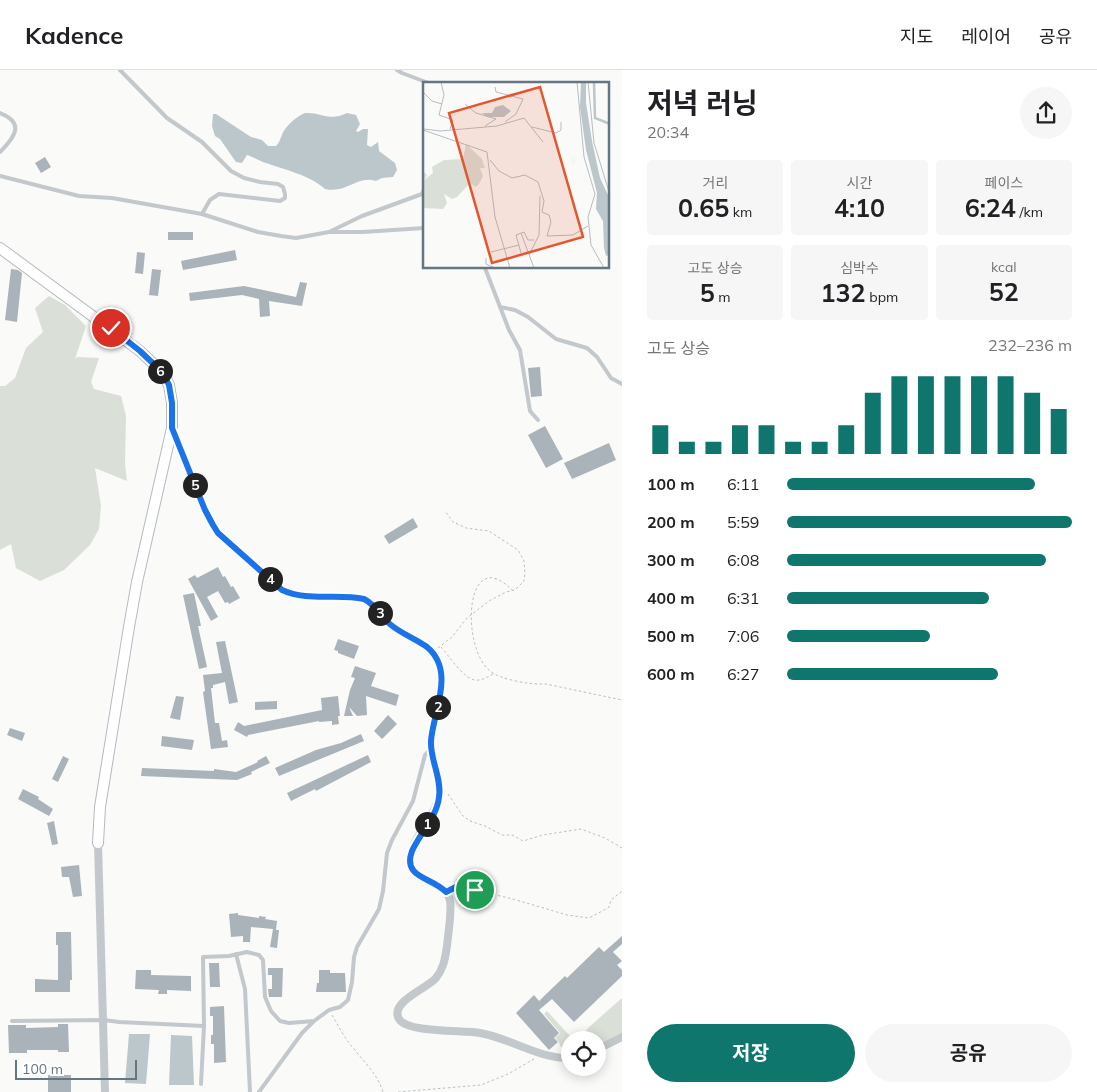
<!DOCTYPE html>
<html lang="ko">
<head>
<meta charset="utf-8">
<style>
	body { margin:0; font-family:Mulish,"Noto Sans KR",sans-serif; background:#f6f6f6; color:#202124; height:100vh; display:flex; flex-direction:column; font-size:19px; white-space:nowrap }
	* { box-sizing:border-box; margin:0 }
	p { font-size:16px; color:#757577 }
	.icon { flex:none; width:28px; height:28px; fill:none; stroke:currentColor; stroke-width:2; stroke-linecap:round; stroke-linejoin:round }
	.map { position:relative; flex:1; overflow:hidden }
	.side { display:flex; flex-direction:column; background:#fff; width:475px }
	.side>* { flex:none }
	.fabs { position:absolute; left:561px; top:961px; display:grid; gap:10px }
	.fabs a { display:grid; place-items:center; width:45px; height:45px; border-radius:50%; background:#fff; box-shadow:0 2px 12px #0003; font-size:25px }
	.scale { position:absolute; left:15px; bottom:12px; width:122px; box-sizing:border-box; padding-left:5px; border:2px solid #657683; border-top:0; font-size:14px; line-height:18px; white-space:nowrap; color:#657683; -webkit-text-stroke:4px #fff; paint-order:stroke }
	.pin { position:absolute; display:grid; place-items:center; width:42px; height:42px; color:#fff; margin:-21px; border:2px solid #fff; border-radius:50%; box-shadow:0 1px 5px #0007 }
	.km { position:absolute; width:25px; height:25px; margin:-12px; border-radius:50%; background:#222; color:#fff; font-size:14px; line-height:25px; text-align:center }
	.round { display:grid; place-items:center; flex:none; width:52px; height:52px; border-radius:26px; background:#f6f6f6 }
	.summary { display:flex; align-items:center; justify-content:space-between; height:85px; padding:0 25px }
	h1 { font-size:28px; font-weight:700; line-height:38px }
	.metrics { display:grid; grid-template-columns:repeat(3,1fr); gap:8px; height:85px; padding:5px 25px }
	.metrics div { display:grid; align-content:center; border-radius:5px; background:#f6f6f6; text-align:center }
	.metrics b { font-size:25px; font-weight:700 }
	.metrics small { font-size:14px; font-weight:400 }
	.metrics p { font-size:14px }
	.chart { height:140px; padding:10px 25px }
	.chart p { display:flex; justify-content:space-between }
	.chart svg { width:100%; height:90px; margin-top:5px; stroke:#0f766e; stroke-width:6 }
	.action { display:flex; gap:10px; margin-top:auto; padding:10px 25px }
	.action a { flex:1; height:58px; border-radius:30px; background:#0f766e; color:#fff; font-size:20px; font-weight:700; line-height:58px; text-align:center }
	.action a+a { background:#f6f6f6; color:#202124 }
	ul { padding:0 25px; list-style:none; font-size:16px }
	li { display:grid; grid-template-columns:80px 60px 1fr; align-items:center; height:38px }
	li i { height:12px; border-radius:6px; background:#0f766e }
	header { display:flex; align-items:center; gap:30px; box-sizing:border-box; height:70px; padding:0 25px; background:#fff; border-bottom:1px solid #e0e0e0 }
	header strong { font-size:24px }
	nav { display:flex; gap:28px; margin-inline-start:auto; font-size:18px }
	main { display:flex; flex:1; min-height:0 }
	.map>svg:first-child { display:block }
	.green { fill:#dadfd7 }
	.water { fill:#bbc7cb }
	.building { fill:#aab3b9 }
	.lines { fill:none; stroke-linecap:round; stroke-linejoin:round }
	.secondary-casing { stroke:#b3babf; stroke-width:12 }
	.path { stroke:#bbbfc2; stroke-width:1; stroke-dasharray:2.5 2.5; stroke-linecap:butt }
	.lane { stroke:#c3c8cc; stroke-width:4 }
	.street { stroke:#c3c8cc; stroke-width:8 }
	.secondary { stroke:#fff; stroke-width:10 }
	.route-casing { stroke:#fff; stroke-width:10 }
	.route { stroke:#1a73e8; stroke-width:6 }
	.inset-river { fill:none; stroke:#bbc7cb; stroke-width:2.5 }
	.inset-road { fill:none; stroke:#b5bdc2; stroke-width:1 }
	.view { fill:#e4572e; fill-opacity:0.15; stroke:#e4572e; stroke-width:2.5 }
	.inset-edge { fill:none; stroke:#657683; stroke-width:2.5 }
</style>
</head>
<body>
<header>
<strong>Kadence</strong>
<nav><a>지도</a><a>레이어</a><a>공유</a></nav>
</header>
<main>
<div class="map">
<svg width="622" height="1022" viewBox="0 0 622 1022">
	<rect width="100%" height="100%" fill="#fafaf8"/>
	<path class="green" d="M49 226 65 235 86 256 75 289 77 287 99 288 91 312 94 319 121 326 126 346 125 394 127 411 95 398 101 436 99 459 90 475 64 500 40 511 16 498 11 474 0 480V316H5L15 308 26 278 43 262 35 238Z
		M622 928V963L603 972 590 969 585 966 584 964 588 958Z
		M547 941 569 965 576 970H570V983L560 976 559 972 555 968 560 963 544 944Z"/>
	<path class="water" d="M305 43C322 42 329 52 347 43L356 45 360 54 356 61 358 62 363 59H368L367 75 371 77 378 72 379 81 395 93 397 100 393 107 382 108 376 111C357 105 347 124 325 119 310 105 285 100 266 93 259 91 254 87 247 85L242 93 236 92 220 69 215 66 212 56 213 44H216L251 67 262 70 268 76H276C280 72 280 69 282 65 285 56 297 46 305 43Z
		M129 964H150L146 1014 125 1013Z
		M171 965 192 966 194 1015H169Z"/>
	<path class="building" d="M45 87 51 97 41 103 35 93Z
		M168 162H193V170H168Z
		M235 180 237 190 183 200 181 191Z
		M137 182 145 183 143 204 135 203Z
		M11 199 18 200 22 203 17 252 5 250Z
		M152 199 161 200 158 226 149 225Z
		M300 212 307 213 302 236 269 231 270 246 260 247 259 229 242 225 190 231 189 223 244 216 296 227Z
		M540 297 542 326 531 327 528 298Z
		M545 356 563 389 546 398 528 365Z
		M609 373 616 390 572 409 564 393Z
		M413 448 418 457 389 474 384 466Z
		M218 497 223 507 225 506 231 517 233 516 240 528 229 534 228 532 225 533 218 521 207 527 218 547 211 551 188 509 195 505 197 508Z
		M194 523 201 556H198L207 597 199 599 183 525Z
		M338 569 359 576 354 589 338 583V581L334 580Z
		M225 571 238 632 229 634 225 612 213 615V618H211L215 653H219L222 671 227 670 228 677 211 679 203 622 205 621 203 605 222 603 216 572Z
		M355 596 376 603 371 616 399 625 396 636 366 626 367 645 357 646 349 637 353 646H344L350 620 355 608 351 607Z
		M176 626 184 627 180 650 170 648Z
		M338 626 340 646H338L339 654 332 655V651L319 652V651L248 665 247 667 234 660 238 652 244 656 322 640 321 628Z
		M277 631V639L255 640V632Z
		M388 645 397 654 382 669 374 661Z
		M10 658 25 663 22 671 7 665Z
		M361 664 364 671 279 706 275 698 316 680 341 673Z
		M162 666 194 670 192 680 161 676Z
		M368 685 371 692 316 721 315 719 291 731 287 723Z
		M63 686 69 689 58 712 52 709Z
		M266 686 270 693 251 702 252 704 237 710 141 706 142 698 214 701V699L236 702 258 692 257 691Z
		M23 719 39 727 38 729 53 739 49 746 18 729Z
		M54 751 58 774 52 775 47 753Z
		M79 795 82 826 73 827 69 807H62L61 797Z
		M238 843V845L259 848V846L266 847 265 849 277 851 276 860H279L277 878 270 877 273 859 251 857 250 872H243V866L231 867 229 844Z
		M56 862H71L72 910H70V922H35V909L58 910V875H56Z
		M622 866V874L613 882 622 891 617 895 622 900V906L574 952 552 929 539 940 559 963 554 968 558 972 549 980 516 943 534 925 539 931 565 906 567 908 599 877 604 882Z
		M209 893H219L220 917H210Z
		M268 898H283L282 927H269L268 919H272V905H268Z
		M136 900H151V905L191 906V921L167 920V924H158L159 920 135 919Z
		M319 900H330V903H345L346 922H316L317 913H319Z
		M224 936 226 992 214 993V974H211V965H213V946H210V937Z
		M58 954H68L69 982H58V980H27V983H9L8 955H26V958L58 957Z
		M48 1005H71V1022H48Z"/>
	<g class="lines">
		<defs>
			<path id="secondary" d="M0 178 140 281 163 303 169 315 172 333V358L137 512 129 557 100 737 98 773"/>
		</defs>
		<use href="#secondary" class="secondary-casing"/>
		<path class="path" d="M513 521C465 471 460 577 490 601 501 610 532 615 546 614L622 630
			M441 577C449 586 464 609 475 610 482 611 487 607 493 604
			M438 578 452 567 467 548 489 531 506 522 515 520 524 511 525 503 524 491 518 480 489 461 466 458 453 452 445 441
			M448 724 463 746 470 751 485 756 502 765H512L523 771 543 765 581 759 605 768 622 778
			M454 818H464L475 820 513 829 567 845 589 848 606 839 609 837 611 830 622 821
			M332 945C339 957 345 969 354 979 365 993 378 1005 383 1022
			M398 1022 481 1015 508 1004 534 989"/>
		<path class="lane" d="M120 0 167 48 202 72 231 101 244 108 260 112 278 114 283 117 285 124V128L280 131 219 124 210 130 202 144
			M397 0 402 3 431 14
			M0 43C26 53 14 68 0 82
			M0 106 79 126 112 128 202 144 258 162 281 166 296 168 329 162H363L424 158
			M331 161 362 146 422 124 424 120
			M485 198 509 260 520 280 530 341 538 350
			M500 237 515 240 528 247 556 269 587 278 597 287 611 308 622 314
			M236 884 245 919 250 1022
			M12 951 104 950 119 952 204 956
			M201 1014 204 956 203 887 229 886 247 882 259 885 263 890 265 927 271 941 280 951 289 953 314 951
			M259 1022 302 963 314 951 329 940 340 937 348 930 352 912 354 887 357 877 379 839 383 821 387 783 392 770 413 731 425 685 431 678"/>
		<path class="street" d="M172 358 205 440 218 463 282 520C308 532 337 523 364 529 377 536 382 549 394 557 404 565 417 569 426 577 457 601 431 643 431 674 431 692 443 712 438 730 433 750 409 771 410 791 410 814 446 808 450 831 452 841 448 865 447 876 445 888 444 898 436 908 428 918 389 932 399 949 407 963 463 960 480 963 510 968 539 989 570 988
			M98 773 105 1022
			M598 979 622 967"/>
		<use href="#secondary" class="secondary"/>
	</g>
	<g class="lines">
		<defs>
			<path id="route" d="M111 258 140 281 163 303 169 315 172 333V358L205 440 213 455 218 463 282 520C308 532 337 523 364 529 376 535 381 547 391 555 402 564 416 569 427 577 456 601 433 642 431 671 430 690 442 708 439 727 437 747 420 763 412 781 402 808 432 807 446 822L456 817 475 820"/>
		</defs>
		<use href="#route" class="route-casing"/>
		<use href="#route" class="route"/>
	</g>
	<g transform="translate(423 12)">
		<rect width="186" height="186" fill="#fafaf8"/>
		<path d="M43 62 59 77 62 86H57L60 94 56 102 53 105 47 101 34 115 29 117 21 112 24 121 20 127 0 126V89L4 93 1 98 10 91 9 85 21 78 40 77Z" fill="#dadfd7"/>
		<path d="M158 0H163V21L169 59 177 96 186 115V173L183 174 181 166 180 139 173 127 174 111 163 68 157 25ZM80 23 88 29 81 35H64L59 31H69L72 25Z" fill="#bbc7cb"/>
		<path class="inset-river" d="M171 0 172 36 187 42"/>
		<path class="inset-road" d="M18 0 21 13 16 33 30 38 27 47M154 0 161 75 172 112 165 135 168 163 181 186M165 0 171 61 187 113M72 5 73 10 100 17 93 32 82 40M0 10 9 19 19 22M42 22 53 31 73 37 62 44M109 45 133 51 138 48V40M1 47 17 49 74 44 101 36 120 60M0 48 64 70 72 135 87 186M67 78 76 89 89 96 102 93 115 100 121 119 119 130 126 133 128 140 124 154 150 153 165 144M98 151 111 186M68 170 96 163M98 171 93 153 101 150 105 158H111M106 173 116 153 117 114M63 176V182L72 186"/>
		<path class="view" d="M117 5 160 155 69 181 26 31Z"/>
		<rect width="186" height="186" class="inset-edge"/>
	</g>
</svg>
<div class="fabs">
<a><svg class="icon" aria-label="locate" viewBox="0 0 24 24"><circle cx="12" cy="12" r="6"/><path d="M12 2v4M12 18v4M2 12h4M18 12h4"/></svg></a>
</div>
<div class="scale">100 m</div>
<div class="pin" style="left:475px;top:820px;background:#1e9e55"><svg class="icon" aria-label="arrive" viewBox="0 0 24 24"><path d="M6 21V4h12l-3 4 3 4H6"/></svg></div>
<div class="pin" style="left:111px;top:258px;background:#d93025"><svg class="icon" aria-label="check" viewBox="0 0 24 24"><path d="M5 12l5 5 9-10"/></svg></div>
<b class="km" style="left:427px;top:754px">1</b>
<b class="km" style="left:438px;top:637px">2</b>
<b class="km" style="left:380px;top:543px">3</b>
<b class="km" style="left:270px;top:509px">4</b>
<b class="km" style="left:195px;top:415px">5</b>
<b class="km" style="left:160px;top:301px">6</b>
</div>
<section class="side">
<div class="summary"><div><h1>저녁 러닝</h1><p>20:34</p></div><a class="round"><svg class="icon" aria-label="share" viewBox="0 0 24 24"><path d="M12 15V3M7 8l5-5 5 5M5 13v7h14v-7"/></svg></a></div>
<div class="metrics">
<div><p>거리</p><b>0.65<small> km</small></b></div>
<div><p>시간</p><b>4:10</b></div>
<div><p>페이스</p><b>6:24<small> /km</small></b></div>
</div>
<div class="metrics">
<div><p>고도 상승</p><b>5<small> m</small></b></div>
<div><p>심박수</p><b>132<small> bpm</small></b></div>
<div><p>kcal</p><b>52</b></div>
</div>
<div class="chart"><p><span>고도 상승</span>232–236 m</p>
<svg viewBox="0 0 160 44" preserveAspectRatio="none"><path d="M5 44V30M15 44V38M25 44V38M35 44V30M45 44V30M55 44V38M65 44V38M75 44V30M85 44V14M95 44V6M105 44V6M115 44V6M125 44V6M135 44V6M145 44V14M155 44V22"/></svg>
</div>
<ul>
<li><b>100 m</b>6:11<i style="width:87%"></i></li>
<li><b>200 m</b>5:59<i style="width:100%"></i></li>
<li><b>300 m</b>6:08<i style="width:91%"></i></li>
<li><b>400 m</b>6:31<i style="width:71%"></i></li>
<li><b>500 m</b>7:06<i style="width:50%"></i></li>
<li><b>600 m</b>6:27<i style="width:74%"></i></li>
</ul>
<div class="action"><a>저장</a><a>공유</a></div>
</section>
</main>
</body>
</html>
